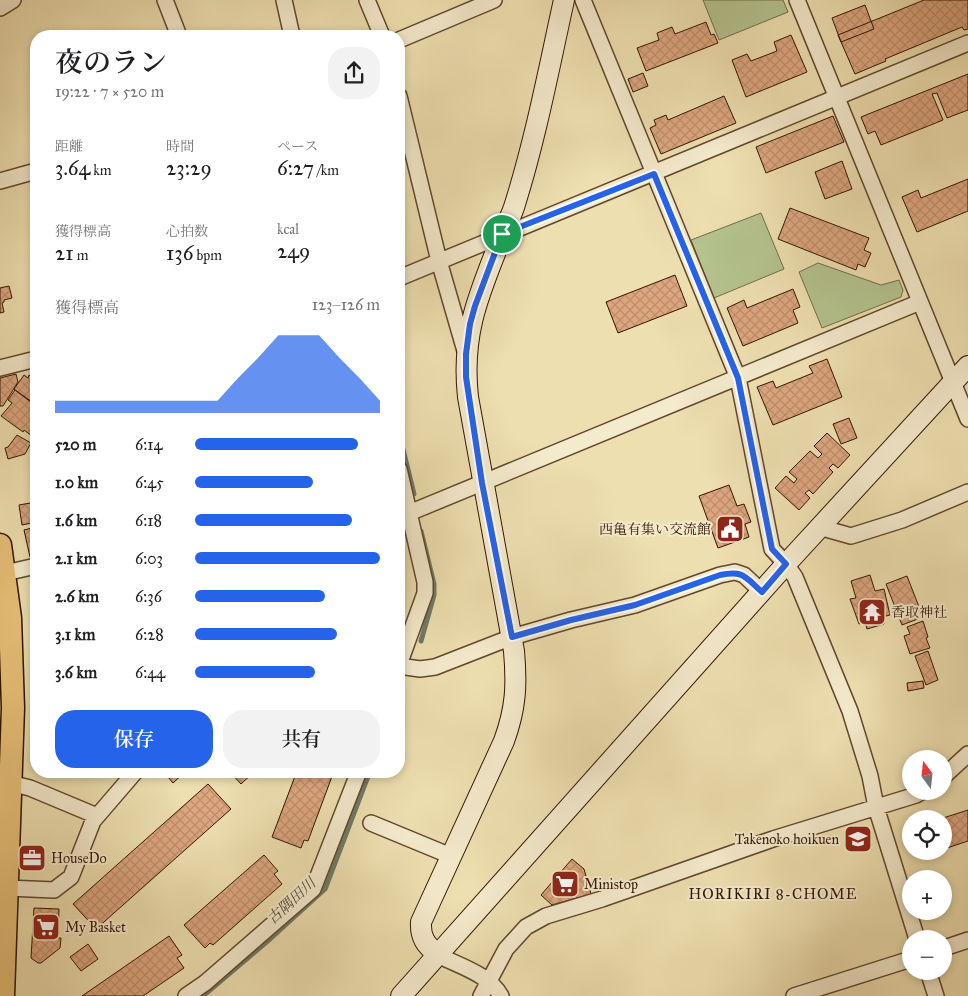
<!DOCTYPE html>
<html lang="ja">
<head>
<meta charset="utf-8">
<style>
	body { margin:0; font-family:"IM FELL Great Primer","Noto Serif JP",serif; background:#f2f2f2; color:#202124; height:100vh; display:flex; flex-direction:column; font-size:19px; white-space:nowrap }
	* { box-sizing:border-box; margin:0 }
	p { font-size:16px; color:#757577 }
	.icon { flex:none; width:28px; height:28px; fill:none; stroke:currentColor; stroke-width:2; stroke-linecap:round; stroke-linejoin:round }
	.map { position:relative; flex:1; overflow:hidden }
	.sheet { position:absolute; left:30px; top:30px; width:375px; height:748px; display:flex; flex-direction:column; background:#fff; border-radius:20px; box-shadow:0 2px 8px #0003 }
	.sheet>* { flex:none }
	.needle { width:32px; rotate:345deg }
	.buttons { position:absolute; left:902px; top:750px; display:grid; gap:10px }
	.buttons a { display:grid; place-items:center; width:50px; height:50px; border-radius:50%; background:#fff; box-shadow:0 2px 8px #0003; font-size:25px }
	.pin { position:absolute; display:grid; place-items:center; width:42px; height:42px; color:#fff; margin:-21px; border:2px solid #fff; border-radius:50%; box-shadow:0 1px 5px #0007 }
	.round { display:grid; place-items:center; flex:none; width:52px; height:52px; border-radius:20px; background:#f2f2f2 }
	.head { display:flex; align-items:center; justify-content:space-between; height:85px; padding:0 25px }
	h1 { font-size:28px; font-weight:600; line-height:38px }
	.figures { display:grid; grid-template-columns:repeat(3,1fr); gap:8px; height:85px; padding:5px 25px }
	.figures div { display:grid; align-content:center }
	.figures b { font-size:21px; font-weight:600 }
	.figures small { font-size:14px; font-weight:400 }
	.figures p { font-size:14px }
	.chart { height:140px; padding:10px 25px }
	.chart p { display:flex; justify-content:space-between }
	.chart svg { width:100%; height:90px; margin-top:5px; fill:#2563eb; opacity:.7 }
	.button { display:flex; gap:10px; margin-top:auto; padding:10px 25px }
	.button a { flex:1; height:58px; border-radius:20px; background:#2563eb; color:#fff; font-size:20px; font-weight:600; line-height:58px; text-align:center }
	.button a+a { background:#f2f2f2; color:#202124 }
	ul { padding:0 25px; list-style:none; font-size:16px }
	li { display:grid; grid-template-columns:80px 60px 1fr; align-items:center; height:38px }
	li i { height:12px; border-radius:6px; background:#2563eb }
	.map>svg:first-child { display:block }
	.green { fill:#b4c38e; stroke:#726c47 }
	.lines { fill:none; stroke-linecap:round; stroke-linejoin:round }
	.stream { stroke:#6f7968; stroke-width:5 }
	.building { fill:url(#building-cross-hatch); stroke:#311400 }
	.street-casing { stroke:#60472c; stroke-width:18 }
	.secondary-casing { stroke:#311400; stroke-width:22 }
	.primary-casing { stroke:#311400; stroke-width:25 }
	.street { stroke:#f4eacc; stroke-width:15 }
	.secondary { stroke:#f4eacc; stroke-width:20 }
	.primary { stroke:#e7c078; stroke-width:22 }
	.route-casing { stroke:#fff; stroke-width:10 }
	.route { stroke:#2563eb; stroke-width:6 }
	.labels { text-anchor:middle; stroke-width:4; stroke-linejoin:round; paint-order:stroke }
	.poi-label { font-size:14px; fill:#311400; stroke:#f4eacc; text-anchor:start }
	.neighbourhood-label { font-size:15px; letter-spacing:1px; fill:#311400; stroke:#f4eacc }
	.water-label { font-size:15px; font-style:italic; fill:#554f3d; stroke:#f4eacc }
</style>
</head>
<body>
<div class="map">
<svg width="968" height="996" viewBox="0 0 968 996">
	<defs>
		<pattern id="building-cross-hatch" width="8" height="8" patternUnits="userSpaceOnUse" patternTransform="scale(1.25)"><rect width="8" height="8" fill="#dda67f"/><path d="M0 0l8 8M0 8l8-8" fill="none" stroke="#be8e6c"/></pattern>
	</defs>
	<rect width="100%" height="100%" fill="#eedfb0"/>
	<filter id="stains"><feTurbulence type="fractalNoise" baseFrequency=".004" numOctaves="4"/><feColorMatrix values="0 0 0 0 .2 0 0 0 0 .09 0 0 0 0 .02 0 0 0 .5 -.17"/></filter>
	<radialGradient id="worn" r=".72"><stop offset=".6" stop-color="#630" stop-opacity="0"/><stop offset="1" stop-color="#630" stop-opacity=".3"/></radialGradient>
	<path class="green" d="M703 0H783L788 12 719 40Z
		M761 213 784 269 714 298 691 240Z
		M818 263 881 285 899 280 903 290 901 297 822 328 799 272Z"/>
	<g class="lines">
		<path class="stream" d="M399 433 414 494
			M421 641 434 595V584L421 531
			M203 996 270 939 325 889 370 771"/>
	</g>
	<path class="building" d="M924 0H968V29L964 30 962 27 885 59 886 61 855 74 838 35Z
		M865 5 874 29 841 42 832 18Z
		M706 22 711 35 714 34 718 43 646 71 637 48 659 40 657 33 672 27 675 34Z
		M791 35 807 72 746 97 732 60 747 54 751 61 777 51 774 42Z
		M643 73 648 86 633 92 628 79Z
		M968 74V110L947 118 937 93 932 94 943 120 881 145 875 131 868 134 861 117Z
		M724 96 736 123 661 154 650 128 656 125 654 120 666 115 668 120Z
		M833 116 844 142 766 173 756 147Z
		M842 161 852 189 825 199 815 172Z
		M968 179V211L917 232 902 197 918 190 921 198Z
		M790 208 869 238 864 250 871 253 865 267 858 264 856 270 778 239Z
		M675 275 687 306 618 333 606 302Z
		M9 286 12 298 4 300V302L2 303 4 312 0 313V288Z
		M793 289 800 307 793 310 798 323 743 346 727 308 744 300 747 308Z
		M827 359 842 397 773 425 757 387 773 381 776 388 813 373 809 366Z
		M16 374 18 382 3 406H0V378Z
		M24 375 28 378 29 375 36 380V405L14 389Z
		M15 390 36 406V439L24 430 23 432 1 416 12 403 8 400Z
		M849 418 857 438 841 444 833 424Z
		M827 433 850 455 838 468 833 464 829 468 833 472 813 494 809 490 805 493 810 498 799 510 775 488 786 476 794 483 797 479 789 472 810 451 818 458 822 454 814 446Z
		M17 435 31 443 25 454 8 459 5 448 8 447Z
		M729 485 737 506 744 504 751 522 745 524 749 537 718 548 699 496Z
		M36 502V522L22 525 19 505Z
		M36 527V555L30 557 24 530Z
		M870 575 875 591 884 589 890 615 882 617 884 624 867 629 865 622 859 624 850 599 856 598 851 581Z
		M907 576 923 617 902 625 886 584Z
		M923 621 928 637 926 638 930 648 910 654 904 636 910 634 907 627Z
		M928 651 938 680 926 685 915 656Z
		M923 681 924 688 908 691 907 683Z
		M163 771H186L173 783Z
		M229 771H255L241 784Z
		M297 771H334L308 841 304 840 301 848 272 837Z
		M208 784 231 809 96 929 73 904Z
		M968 810V841L944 849V819H940Z
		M264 855 278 871 274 874 282 884 213 945 210 943 205 948 184 925Z
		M572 859 584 869 591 894 552 905 541 895Z
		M34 908 59 909 58 938H61L60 948 41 963H38L31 958Z
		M169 936 182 955 177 958 184 968 143 996H82Z
		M88 944 98 959 81 971 70 957Z"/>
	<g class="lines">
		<defs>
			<path id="street" d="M165 0 179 36
				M284 0 292 36
				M367 0 382 36
				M583 0 738 378 772 549 786 564 795 577 850 711 870 776 876 807 917 939
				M797 0 968 419
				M0 8 13 0
				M399 40 494 0
				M399 96 439 261 465 351
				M0 181 36 171
				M399 278 968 43
				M0 368 36 359
				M399 469 425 582V593L399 665
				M409 513 920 302
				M819 527 851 536 902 520 968 492
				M5 573 36 566
				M399 666 420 669 435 667 512 637 571 620 635 605 720 575 735 572 744 575 762 592
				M944 776 968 754
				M10 783 30 788 97 816
				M371 823 451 856
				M7 888 54 890 71 877 93 821 136 771
				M944 948 968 940
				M438 955C459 966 489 974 501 996
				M928 971 936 996
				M186 996 205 983 313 889 359 771
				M481 996 506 949 526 927 546 916 602 899 773 839 916 795 923 791
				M794 996 911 959"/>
			<path id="secondary" d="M438 955C426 945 420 938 421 922L504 741C516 708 517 685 514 651L468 397C461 333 479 294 502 236 506 225 512 215 515 204 536 137 549 68 564 0
				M401 996 786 564 968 366"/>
			<path id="primary" d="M0 545 10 618 13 708 3 996"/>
		</defs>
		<use href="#street" class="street-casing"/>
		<use href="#secondary" class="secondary-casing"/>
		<use href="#primary" class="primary-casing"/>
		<use href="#street" class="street"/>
		<use href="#secondary" class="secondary"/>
		<use href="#primary" class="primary"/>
	</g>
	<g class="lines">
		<defs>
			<path id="route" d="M654 174 738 378 772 549 786 564 762 592C745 577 744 570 720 575L635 605 571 620 512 637 482 483 466 377V354L470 324 475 306 502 234Z"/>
		</defs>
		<use href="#route" class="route-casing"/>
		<use href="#route" class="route"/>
	</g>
	<defs>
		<symbol id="civic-square" viewBox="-11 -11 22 22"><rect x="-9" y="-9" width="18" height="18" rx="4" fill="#8f2418" stroke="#f4eacc"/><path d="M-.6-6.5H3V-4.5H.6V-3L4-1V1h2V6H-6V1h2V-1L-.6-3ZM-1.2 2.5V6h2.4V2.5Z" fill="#fff"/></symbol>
		<symbol id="temple-square" viewBox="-11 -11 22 22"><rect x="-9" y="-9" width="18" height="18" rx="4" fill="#8f2418" stroke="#f4eacc"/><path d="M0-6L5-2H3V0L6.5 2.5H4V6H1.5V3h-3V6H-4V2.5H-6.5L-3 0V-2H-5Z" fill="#fff"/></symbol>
		<symbol id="school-square" viewBox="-11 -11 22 22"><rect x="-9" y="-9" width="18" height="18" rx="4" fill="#8f2418" stroke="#f4eacc"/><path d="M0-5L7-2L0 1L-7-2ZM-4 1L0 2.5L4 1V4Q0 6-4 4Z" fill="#fff"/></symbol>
		<symbol id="office-square" viewBox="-11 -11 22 22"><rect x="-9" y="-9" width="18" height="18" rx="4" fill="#8f2418" stroke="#f4eacc"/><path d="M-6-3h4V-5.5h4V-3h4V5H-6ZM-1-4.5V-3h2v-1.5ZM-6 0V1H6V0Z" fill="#fff"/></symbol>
		<symbol id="supermarket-square" viewBox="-11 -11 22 22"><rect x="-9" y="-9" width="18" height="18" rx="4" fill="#8f2418" stroke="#f4eacc"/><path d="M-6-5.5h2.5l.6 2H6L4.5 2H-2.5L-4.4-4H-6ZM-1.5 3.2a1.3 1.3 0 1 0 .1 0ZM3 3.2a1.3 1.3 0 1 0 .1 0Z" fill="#fff"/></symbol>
	</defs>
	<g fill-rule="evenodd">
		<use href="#civic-square" x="714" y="513" width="32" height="32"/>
		<use href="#temple-square" x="856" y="596" width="32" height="32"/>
		<use href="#school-square" x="842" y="823" width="32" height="32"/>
		<use href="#office-square" x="16" y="842" width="32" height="32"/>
		<use href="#supermarket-square" x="549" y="868" width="32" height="32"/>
		<use href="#supermarket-square" x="30" y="911" width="32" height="32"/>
	</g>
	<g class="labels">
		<g class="poi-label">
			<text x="711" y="534" text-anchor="end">西亀有集い交流館</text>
			<text x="891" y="617">香取神社</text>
			<text x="839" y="844" text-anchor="end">Takenoko hoikuen</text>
			<text x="51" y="863">HouseDo</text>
			<text x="584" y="889">Ministop</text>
			<text x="65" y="932">My Basket</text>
		</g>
		<g class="neighbourhood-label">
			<text x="773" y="899">HORIKIRI 8-CHOME</text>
		</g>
		<g class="water-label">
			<text transform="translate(291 901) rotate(-43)" y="5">古隅田川</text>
		</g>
	</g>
	<rect width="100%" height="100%" filter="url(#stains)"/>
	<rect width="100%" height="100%" fill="url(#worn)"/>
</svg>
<div class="buttons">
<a><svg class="needle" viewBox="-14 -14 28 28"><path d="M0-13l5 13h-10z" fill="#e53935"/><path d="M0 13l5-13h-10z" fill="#757577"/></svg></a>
<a><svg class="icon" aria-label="locate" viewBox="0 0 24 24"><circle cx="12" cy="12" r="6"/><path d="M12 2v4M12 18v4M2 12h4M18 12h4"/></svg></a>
<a>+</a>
<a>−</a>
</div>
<div class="pin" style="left:502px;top:234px;background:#1e9e55"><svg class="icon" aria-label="arrive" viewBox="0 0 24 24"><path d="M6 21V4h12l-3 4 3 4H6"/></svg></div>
<section class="sheet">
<div class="head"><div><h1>夜のラン</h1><p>19:22 · 7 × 520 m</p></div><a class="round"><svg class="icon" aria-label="share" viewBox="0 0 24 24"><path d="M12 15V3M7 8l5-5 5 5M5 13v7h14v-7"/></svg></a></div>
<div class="figures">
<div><p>距離</p><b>3.64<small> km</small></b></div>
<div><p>時間</p><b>23:29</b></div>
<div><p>ペース</p><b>6:27<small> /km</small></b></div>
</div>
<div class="figures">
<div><p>獲得標高</p><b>21<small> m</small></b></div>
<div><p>心拍数</p><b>136<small> bpm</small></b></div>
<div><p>kcal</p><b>249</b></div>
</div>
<div class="chart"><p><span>獲得標高</span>123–126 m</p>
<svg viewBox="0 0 160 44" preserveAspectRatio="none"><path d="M0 44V38L10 38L20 38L30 38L40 38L50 38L60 38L70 38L80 38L90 27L100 17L110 6L120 6L130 6L140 17L150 27L160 38V44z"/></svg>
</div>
<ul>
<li><b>520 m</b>6:14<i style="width:88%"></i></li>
<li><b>1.0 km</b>6:45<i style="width:64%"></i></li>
<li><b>1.6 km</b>6:18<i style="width:85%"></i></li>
<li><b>2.1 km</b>6:03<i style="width:100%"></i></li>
<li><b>2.6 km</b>6:36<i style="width:70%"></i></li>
<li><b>3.1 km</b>6:28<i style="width:77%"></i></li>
<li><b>3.6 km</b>6:44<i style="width:65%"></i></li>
</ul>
<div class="button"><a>保存</a><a>共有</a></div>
</section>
</div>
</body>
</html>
